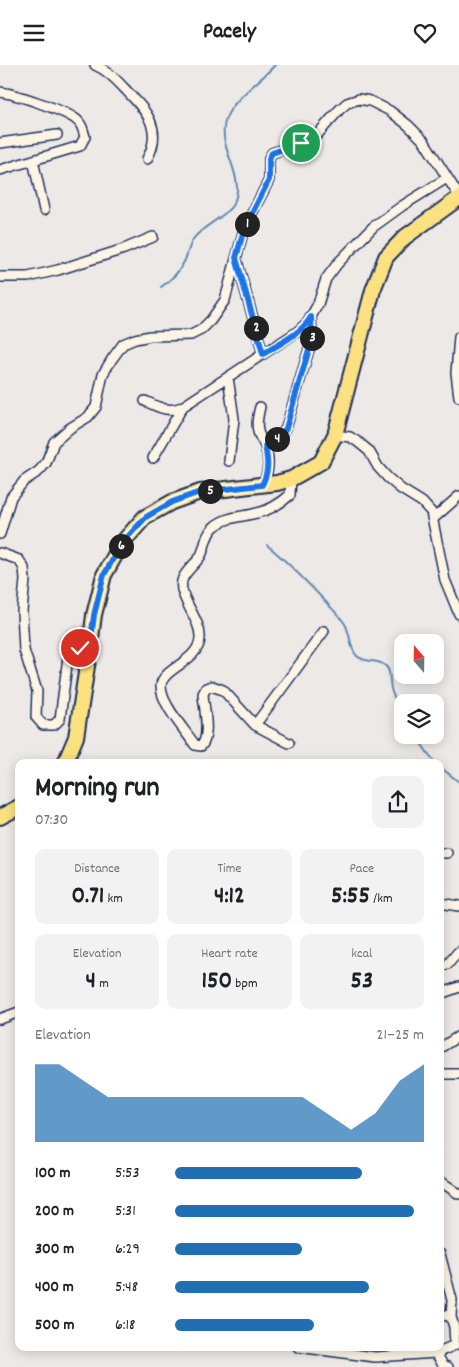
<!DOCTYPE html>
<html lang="en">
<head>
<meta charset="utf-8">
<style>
	body { margin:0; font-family:Dekko,sans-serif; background:#f2f2f2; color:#202124; height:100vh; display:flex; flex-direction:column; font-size:19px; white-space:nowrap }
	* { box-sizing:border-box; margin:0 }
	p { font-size:16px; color:#757577 }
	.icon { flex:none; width:28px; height:28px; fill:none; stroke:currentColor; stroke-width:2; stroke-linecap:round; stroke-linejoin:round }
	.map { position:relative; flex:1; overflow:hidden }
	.panel { position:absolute; left:15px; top:694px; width:429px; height:592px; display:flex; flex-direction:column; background:#fff; border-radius:10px; box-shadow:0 2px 12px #0003 }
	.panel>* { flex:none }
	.needle { width:32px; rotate:340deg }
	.buttons { position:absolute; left:394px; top:569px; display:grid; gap:10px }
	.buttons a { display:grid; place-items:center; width:50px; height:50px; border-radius:10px; background:#fff; box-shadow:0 2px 12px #0003; font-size:25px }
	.pin { position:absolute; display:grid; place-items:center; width:42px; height:42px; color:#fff; margin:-21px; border:2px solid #fff; border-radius:50%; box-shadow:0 1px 5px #0007 }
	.km { position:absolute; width:25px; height:25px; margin:-12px; border-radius:50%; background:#222; color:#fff; font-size:14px; line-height:25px; text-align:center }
	.round { display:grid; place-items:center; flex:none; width:52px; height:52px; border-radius:10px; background:#f2f2f2 }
	.summary { display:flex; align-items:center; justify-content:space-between; height:85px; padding:0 20px }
	h1 { font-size:28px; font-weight:800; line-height:38px }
	.metrics { display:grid; grid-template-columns:repeat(3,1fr); gap:8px; height:85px; padding:5px 20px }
	.metrics div { display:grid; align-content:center; border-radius:10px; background:#f2f2f2; text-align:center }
	.metrics b { font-size:25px; font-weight:800 }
	.metrics small { font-size:14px; font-weight:400 }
	.metrics p { font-size:14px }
	.chart { height:140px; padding:10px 20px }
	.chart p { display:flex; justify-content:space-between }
	.chart svg { width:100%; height:90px; margin-top:5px; fill:#1f6fb2; opacity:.7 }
	ul { padding:0 20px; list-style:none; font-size:16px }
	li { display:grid; grid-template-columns:80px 60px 1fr; align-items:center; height:38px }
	li i { height:12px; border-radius:6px; background:#1f6fb2 }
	header { display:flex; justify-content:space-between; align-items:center; height:65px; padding:0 20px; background:#fff; font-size:22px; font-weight:800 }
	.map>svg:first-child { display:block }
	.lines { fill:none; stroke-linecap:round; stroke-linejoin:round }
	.stream { stroke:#6189b4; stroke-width:2 }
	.minor-casing { stroke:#1b2f5e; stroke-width:12 }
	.primary-casing { stroke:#1b2f5e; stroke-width:18 }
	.minor { stroke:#fcf5e5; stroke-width:9 }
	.primary { stroke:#fbe180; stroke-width:14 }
	.route-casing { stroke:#fff; stroke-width:10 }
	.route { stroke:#1a73e8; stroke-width:6 }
</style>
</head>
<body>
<header><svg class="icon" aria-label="menu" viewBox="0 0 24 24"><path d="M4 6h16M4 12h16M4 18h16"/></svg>Pacely<svg class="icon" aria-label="heart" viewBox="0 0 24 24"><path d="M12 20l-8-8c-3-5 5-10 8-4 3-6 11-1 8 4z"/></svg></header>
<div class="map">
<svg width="459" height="1302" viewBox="0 0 459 1302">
	<rect width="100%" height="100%" fill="#ede9e6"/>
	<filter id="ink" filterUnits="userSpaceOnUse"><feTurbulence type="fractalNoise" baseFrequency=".02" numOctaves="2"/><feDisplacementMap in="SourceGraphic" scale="10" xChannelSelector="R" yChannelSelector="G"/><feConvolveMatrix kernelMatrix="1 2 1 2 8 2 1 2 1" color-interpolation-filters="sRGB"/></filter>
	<g filter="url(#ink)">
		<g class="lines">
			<path class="stream" d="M161 222C171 215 179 208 184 197 188 189 189 180 194 173 208 155 238 150 237 123 237 99 217 78 226 53 234 33 261 16 275 0
				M267 480C288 497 306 516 325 536 331 543 340 551 345 559 351 569 349 583 357 591 366 599 382 593 388 604 391 611 389 619 392 627 394 634 399 641 402 647
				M415 670 435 698
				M440 702 459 717"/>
			<defs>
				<path id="minor" d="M95 0C107 5 116 14 125 24 145 45 164 63 147 94
					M0 27C16 29 60 44 74 53 81 57 83 64 85 72L80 81 0 105
					M0 78 57 70
					M33 95 44 145
					M237 196 263 289
					M0 212H28L58 205 124 184 153 172
					M459 272 456 308 459 332
					M228 312 234 354 229 396
					M145 336C158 342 168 348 182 342L297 267 308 257 318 239 326 214 338 198 373 162 402 141 447 113
					M260 342C258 350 256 358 258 366 259 372 263 376 265 381 270 395 269 408 262 420
					M335 370 350 372 358 377 369 386 378 402 388 413 401 424 422 437 431 447 445 515 459 549
					M265 381C274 376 281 373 286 363L312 274 311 252
					M153 393 182 343
					M433 454 459 431
					M0 469 11 432 24 416 39 406 46 398 54 377 70 363 88 352 96 342 103 309 112 294 123 279 135 274 150 271 191 270 201 265 211 255 225 235 244 164 269 115V93L272 88 301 78 316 71 340 44 347 38 359 34 370 36 390 46 408 60 424 76 459 131
					M0 488 19 495 24 503 25 515 22 546 24 585 37 626 36 652 43 660H54L60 654 68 592C75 585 80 583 90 582
					M255 660 324 566
					M289 678 255 660 223 625 212 621 206 623 203 629C204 643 211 672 201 681L195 680C185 665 161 639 161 621 161 604 198 597 200 574 202 554 175 530 183 513 187 505 195 499 200 492 206 483 204 471 214 462 226 451 243 452 257 448 270 445 280 439 290 430L291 414
					M440 788H447
					M440 838 459 841
					M440 901 448 899 458 887
					M440 929 459 922
					M0 954 19 947
					M440 983 459 971
					M440 1009H459
					M440 1116 459 1129
					M440 1189 452 1235 451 1252
					M298 1282 375 1292 436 1288 455 1280 454 1262 451 1252 440 1249
					M436 1288 443 1300 448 1302"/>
				<path id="primary" d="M65 698 76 672 90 582 94 550 104 510 122 478 145 452 172 437 200 427 277 418 291 414 321 397 335 370 373 225 386 192 405 172 459 133
					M0 752 19 742"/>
			</defs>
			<use href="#minor" class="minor-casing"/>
			<use href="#primary" class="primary-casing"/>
			<use href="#minor" class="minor"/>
			<use href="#primary" class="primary"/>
		</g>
	</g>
	<g class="lines" filter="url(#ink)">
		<defs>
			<path id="route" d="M80 583 90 582 94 550 104 510 122 478 146 452 172 437 200 427 262 420C269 406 268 396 265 381 274 376 281 373 286 363L312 274 311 252C302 268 279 279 263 289L236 193 244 164 269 115V93L272 88 301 78"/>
		</defs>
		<use href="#route" class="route-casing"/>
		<use href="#route" class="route"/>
	</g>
</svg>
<div class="buttons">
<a><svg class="needle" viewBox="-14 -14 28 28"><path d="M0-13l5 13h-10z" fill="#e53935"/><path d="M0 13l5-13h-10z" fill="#757577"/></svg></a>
<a><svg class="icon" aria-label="layers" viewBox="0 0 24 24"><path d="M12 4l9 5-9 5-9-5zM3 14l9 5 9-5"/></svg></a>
</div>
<div class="pin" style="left:301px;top:78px;background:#1e9e55"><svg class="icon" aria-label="arrive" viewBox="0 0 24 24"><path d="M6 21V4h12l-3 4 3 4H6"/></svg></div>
<div class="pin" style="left:80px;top:583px;background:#d93025"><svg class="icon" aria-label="check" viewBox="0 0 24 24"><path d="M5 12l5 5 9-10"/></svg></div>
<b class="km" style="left:247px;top:159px">1</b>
<b class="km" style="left:256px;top:263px">2</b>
<b class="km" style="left:312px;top:273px">3</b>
<b class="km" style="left:277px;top:374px">4</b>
<b class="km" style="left:210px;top:426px">5</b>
<b class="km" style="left:121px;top:481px">6</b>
<section class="panel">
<div class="summary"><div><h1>Morning run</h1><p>07:30</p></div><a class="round"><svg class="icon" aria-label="share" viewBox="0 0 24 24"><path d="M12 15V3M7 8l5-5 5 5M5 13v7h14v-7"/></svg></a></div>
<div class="metrics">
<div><p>Distance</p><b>0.71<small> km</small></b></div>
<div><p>Time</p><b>4:12</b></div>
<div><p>Pace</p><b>5:55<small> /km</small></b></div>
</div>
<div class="metrics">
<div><p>Elevation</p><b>4<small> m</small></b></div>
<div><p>Heart rate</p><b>150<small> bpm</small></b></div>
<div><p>kcal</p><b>53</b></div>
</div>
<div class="chart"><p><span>Elevation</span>21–25 m</p>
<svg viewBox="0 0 160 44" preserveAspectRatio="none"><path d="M0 44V6L10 6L20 14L30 22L40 22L50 22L60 22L70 22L80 22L90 22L100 22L110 22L120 30L130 38L140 30L150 14L160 6V44z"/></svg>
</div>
<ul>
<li><b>100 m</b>5:53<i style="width:75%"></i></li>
<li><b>200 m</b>5:31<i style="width:96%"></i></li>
<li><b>300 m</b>6:29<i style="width:51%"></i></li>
<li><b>400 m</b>5:48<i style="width:78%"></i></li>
<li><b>500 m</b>6:18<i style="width:56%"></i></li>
</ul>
</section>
</div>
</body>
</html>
